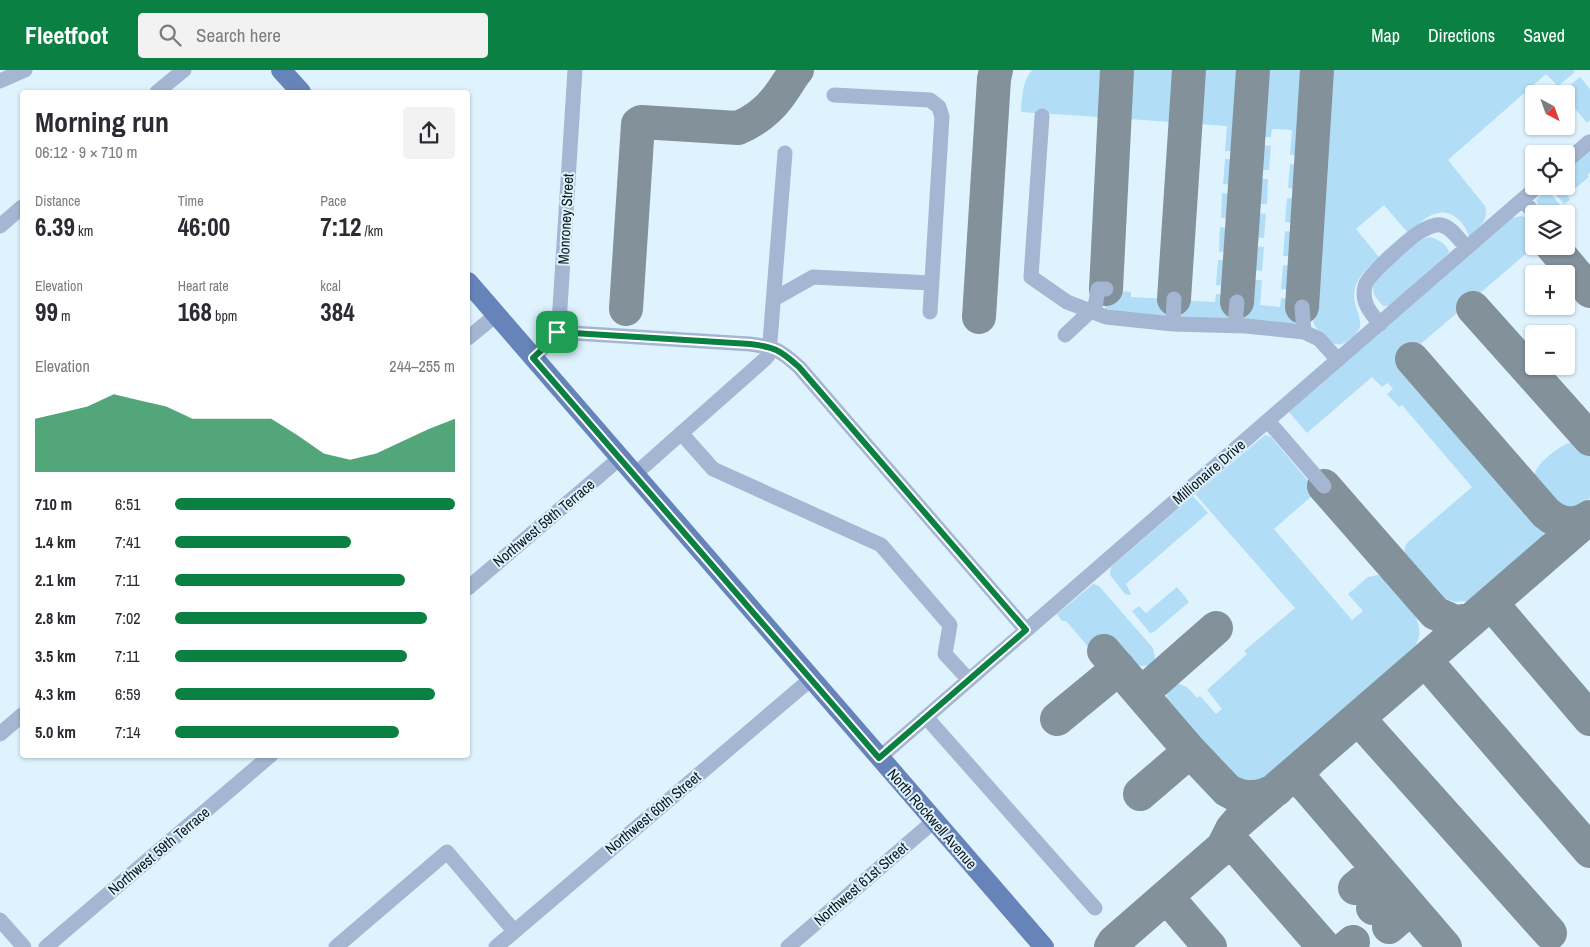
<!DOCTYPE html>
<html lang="en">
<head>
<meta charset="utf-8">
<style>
	body { margin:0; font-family:"Archivo Narrow",sans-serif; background:#f2f2f3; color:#2b2b33; height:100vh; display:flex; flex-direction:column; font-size:19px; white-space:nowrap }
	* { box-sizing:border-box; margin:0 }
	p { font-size:16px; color:#7c7c81 }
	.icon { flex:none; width:28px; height:28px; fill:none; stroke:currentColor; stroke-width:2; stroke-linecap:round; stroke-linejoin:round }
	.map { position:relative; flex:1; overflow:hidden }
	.sheet { position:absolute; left:20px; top:20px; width:450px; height:668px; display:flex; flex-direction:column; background:#fff; border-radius:5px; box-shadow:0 1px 4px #0004 }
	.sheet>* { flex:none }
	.needle { width:32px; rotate:139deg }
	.tools { position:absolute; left:1525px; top:15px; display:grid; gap:10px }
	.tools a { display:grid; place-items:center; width:50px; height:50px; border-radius:5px; background:#fff; box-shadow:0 1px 4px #0004; font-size:25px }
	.pin { position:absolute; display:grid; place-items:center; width:42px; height:42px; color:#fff; margin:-21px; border-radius:10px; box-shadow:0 2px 8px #0006 }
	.round { display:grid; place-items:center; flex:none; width:52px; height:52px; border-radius:5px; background:#f2f2f3 }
	.overview { display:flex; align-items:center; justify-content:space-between; height:85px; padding:0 15px }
	h1 { font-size:28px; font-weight:700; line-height:38px }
	.stats { display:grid; grid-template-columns:repeat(3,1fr); gap:8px; height:85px; padding:5px 15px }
	.stats div { display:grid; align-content:center }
	.stats b { font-size:25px; font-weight:700 }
	.stats small { font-size:14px; font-weight:400 }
	.stats p { font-size:14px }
	.chart { height:140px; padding:10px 15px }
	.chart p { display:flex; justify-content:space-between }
	.chart svg { width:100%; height:90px; margin-top:5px; fill:#0b8043; opacity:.7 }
	ul { padding:0 15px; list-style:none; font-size:16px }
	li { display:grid; grid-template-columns:80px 60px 1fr; align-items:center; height:38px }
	li i { height:12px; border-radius:6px; background:#0b8043 }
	header { display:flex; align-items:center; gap:30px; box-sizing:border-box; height:70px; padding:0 25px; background:#0b8043; color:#fff }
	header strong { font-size:24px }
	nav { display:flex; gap:28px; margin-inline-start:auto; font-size:18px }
	.search { width:350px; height:45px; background:#f2f2f3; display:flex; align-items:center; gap:12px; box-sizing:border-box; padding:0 18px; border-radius:5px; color:#7c7c81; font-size:19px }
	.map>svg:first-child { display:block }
	.green { fill:#b2ddf6 }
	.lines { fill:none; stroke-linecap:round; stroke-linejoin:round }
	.taxiway { stroke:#82919a; stroke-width:34 }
	.minor { stroke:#a5b6d3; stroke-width:15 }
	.major { stroke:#6684b9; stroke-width:20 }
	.route-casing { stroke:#fff; stroke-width:10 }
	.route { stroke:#0b8043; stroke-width:6 }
	.labels { text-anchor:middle; stroke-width:4; stroke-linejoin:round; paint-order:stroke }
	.street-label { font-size:15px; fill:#0d161b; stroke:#dff3ff }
</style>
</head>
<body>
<header>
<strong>Fleetfoot</strong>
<div class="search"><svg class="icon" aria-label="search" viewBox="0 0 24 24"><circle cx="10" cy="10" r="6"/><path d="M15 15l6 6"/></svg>Search here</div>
<nav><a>Map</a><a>Directions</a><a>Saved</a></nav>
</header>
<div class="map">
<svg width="1590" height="877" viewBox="0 0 1590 877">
	<rect width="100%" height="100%" fill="#dff3ff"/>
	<path class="green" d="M1032 0H1104L1108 9 1106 43 1100 47 1021 42C1022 27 1022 12 1032 0Z
		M1131 0H1176L1179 8 1176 48 1172 52 1128 49 1123 45C1124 31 1121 10 1131 0Z
		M1202 0H1241L1245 9 1241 75 1237 81H1225L1227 56 1199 54 1194 50 1197 9Z
		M1263 0H1305L1310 10 1306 80 1300 85H1290L1292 60 1272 59 1271 67H1265L1257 63 1258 8Z
		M1329 0H1573L1575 2 1558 16 1546 4 1448 90 1485 136C1489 151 1479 157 1469 167 1467 160 1464 155 1459 150 1440 132 1423 150 1408 163L1384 135 1356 159 1379 187C1362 203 1348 215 1357 240 1359 247 1362 253 1359 259 1357 264 1352 267 1349 270 1336 281 1321 268 1315 256 1311 247 1311 238 1309 229L1323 18 1324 10Z
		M1580 7 1590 19V50L1587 53 1566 28V24H1563L1564 20Z
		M1262 75 1271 76 1269 100H1259L1254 95 1255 79Z
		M1590 81V103L1587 105 1589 107 1567 125 1570 130 1564 134 1549 117 1566 116V102Z
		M1225 89 1235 90 1240 97 1238 110 1232 115 1223 114Z
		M1290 94 1299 95 1303 100V114L1297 119 1288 118Z
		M1258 109H1268L1267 134H1256L1252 128 1253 112Z
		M1547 119 1561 136C1555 143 1550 144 1541 140L1536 130Z
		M1222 123 1232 124 1237 130V143L1231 148H1221Z
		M1287 128H1296L1301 133 1300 148 1295 153 1285 152Z
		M1257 143 1266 144 1264 168 1254 167 1249 162 1250 147Z
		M1521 146 1528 148 1534 153 1535 176 1402 290 1543 454 1544 461 1542 470 1474 528 1467 531 1455 532 1441 527 1434 522 1409 492C1405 486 1402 479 1408 472L1472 417 1402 335 1399 337 1387 324 1393 319 1388 313 1382 317 1372 307 1307 363 1289 342 1512 148Z
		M1220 157 1230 158 1235 163 1234 177 1230 181 1219 182Z
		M1285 161 1294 162 1299 168 1298 181 1292 186H1283Z
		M1428 167C1437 168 1445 173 1449 181L1448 184 1389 236H1383C1379 231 1373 226 1373 219 1373 205 1411 178 1423 169Z
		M1254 176 1264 177 1262 201 1252 200 1247 195 1249 180Z
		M1218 190H1228L1233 197 1232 211 1226 216 1216 215Z
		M1283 195 1292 196 1297 201 1295 216 1290 220 1281 219Z
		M1252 210H1262L1260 235 1280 237 1281 228 1290 229 1296 237 1294 253 1292 255 1240 250V233H1245L1246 214Z
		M1106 220 1131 222V227L1170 229 1168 249 1105 239Z
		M1216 224 1225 225 1231 234 1230 249H1181L1177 230 1215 232Z
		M1265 365 1271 367 1315 419 1313 425 1274 459 1352 550 1363 541 1348 524 1368 507 1378 505C1387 508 1392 517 1398 523 1412 540 1428 556 1414 578L1415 580 1271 704H1270L1264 708 1254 710 1239 709 1229 703 1167 632C1166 625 1167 619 1174 614 1186 613 1190 620 1197 628L1200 626 1216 644 1222 639 1207 620 1247 584 1244 581 1295 538 1195 424Z
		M1572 372 1582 374 1590 382V428L1575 441 1562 443C1554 440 1550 434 1544 428 1540 423 1534 418 1533 412 1531 396 1560 375 1572 372Z
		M1193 426 1208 443 1126 514 1131 524 1129 525 1125 524 1110 505 1111 497Z
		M1093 514 1099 516 1153 578 1155 588 1151 594C1134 602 1125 583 1115 571L1097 587 1066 551H1062L1057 544Z
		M1177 517 1189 532 1154 562 1150 563 1132 541 1139 536 1146 543Z"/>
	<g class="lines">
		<path class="taxiway" d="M1552 176 1590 221
			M1106 219 1117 0
			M1174 229 1189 0
			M1237 232 1253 0
			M1302 237 1317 0
			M1473 238 1590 369
			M626 239 638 54 641 52 738 58C755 51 771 38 781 23 787 15 791 7 797 0
			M979 247 994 9 996 0
			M1412 289 1546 443C1560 455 1575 457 1590 447
			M1324 416 1435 543 1455 552 1471 550
			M1491 533 1590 649
			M1104 581 1190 681 1227 720C1243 730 1261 729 1277 719
			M1425 590 1590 781
			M1141 624 1216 558
			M1358 648 1550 863
			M1057 649 1119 598
			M1310 690C1302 697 1298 704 1304 713L1445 877
			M1140 724 1190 681
			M1230 763 1233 773 1324 877
			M1355 818 1378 799
			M1172 822 1170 827 1173 834 1210 877
			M1373 838 1395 819
			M1389 857 1411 838
			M1111 877 1114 872 1223 777 1232 759 1238 752 1590 447
			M1347 877 1353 872"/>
		<path class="minor" d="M0 11 25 0
			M157 22 184 0
			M834 25 930 30 939 37 942 47 930 242
			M1042 46 1031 207 1067 232 1106 247 1173 254 1246 256 1304 262 1319 269 1338 290
			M1566 92 1589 72
			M1523 130 1535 144
			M0 156 22 137
			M774 229 813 207 931 213
			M1302 237 1304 262
			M1173 254 1174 229
			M1380 254C1370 242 1361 232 1365 216 1367 205 1412 166 1423 160 1429 157 1435 154 1441 155 1452 157 1460 171 1467 178
			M1235 255 1237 232
			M557 262 750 274C775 277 780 280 799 297L1026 560
			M1065 265 1095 237 1098 219H1106
			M468 268 496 245
			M533 287 554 268 559 253 575 0
			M1268 351 1324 416
			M681 363 713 399 881 475 950 555 945 584 969 610
			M634 405 765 289 769 284 785 83
			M468 518 620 388
			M926 647 1095 838
			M0 664 22 645
			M879 688 1538 116
			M0 850 24 877
			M46 877 271 685
			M336 877 447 782 514 861
			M496 877 811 609
			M788 877 934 751"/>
		<path class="major" d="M281 0 301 22
			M468 212 1044 877"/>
	</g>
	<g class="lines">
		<defs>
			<path id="route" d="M557 262 750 274C775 277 780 280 799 297L1026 560 879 688 533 288 548 274Z"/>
		</defs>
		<use href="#route" class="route-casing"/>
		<use href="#route" class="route"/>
	</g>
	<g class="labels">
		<g class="street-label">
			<text transform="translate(566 149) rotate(-87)" y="5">Monroney Street</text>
			<text transform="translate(1209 402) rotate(-41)" y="5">Millionaire Drive</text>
			<text transform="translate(544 453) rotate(-40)" y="5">Northwest 59th Terrace</text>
			<text transform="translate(653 743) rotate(-40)" y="5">Northwest 60th Street</text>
			<text transform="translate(932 749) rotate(49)" y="5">North Rockwell Avenue</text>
			<text transform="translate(159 781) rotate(-40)" y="5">Northwest 59th Terrace</text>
			<text transform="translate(861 814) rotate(-41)" y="5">Northwest 61st Street</text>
		</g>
	</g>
</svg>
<div class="tools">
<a><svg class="needle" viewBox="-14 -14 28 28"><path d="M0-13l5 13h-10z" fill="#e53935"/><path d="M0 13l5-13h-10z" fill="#7c7c81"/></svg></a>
<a><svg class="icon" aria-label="locate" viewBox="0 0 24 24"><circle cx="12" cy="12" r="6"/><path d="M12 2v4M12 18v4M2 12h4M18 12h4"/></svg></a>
<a><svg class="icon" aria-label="layers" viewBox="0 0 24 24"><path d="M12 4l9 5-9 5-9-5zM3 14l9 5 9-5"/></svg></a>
<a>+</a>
<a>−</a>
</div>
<div class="pin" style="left:557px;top:262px;background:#1e9e55"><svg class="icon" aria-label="arrive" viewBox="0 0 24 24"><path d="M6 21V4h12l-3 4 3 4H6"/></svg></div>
<section class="sheet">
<div class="overview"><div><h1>Morning run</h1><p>06:12 · 9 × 710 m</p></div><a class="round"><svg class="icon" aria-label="share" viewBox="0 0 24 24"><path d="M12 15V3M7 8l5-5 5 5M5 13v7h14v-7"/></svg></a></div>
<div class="stats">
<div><p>Distance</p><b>6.39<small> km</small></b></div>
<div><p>Time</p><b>46:00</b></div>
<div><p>Pace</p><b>7:12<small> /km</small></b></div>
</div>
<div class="stats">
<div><p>Elevation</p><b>99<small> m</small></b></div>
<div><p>Heart rate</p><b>168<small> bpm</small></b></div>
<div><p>kcal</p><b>384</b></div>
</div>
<div class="chart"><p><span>Elevation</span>244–255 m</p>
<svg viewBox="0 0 160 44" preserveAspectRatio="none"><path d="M0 44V18L10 15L20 12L30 6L40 9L50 12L60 18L70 18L80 18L90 18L100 26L110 35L120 38L130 35L140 29L150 23L160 18V44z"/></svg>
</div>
<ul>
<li><b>710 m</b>6:51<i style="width:100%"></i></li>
<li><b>1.4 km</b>7:41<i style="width:63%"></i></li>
<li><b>2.1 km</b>7:11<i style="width:82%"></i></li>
<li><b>2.8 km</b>7:02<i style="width:90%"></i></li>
<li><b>3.5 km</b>7:11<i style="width:83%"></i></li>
<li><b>4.3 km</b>6:59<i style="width:93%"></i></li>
<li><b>5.0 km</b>7:14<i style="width:80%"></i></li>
</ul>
</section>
</div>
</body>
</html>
